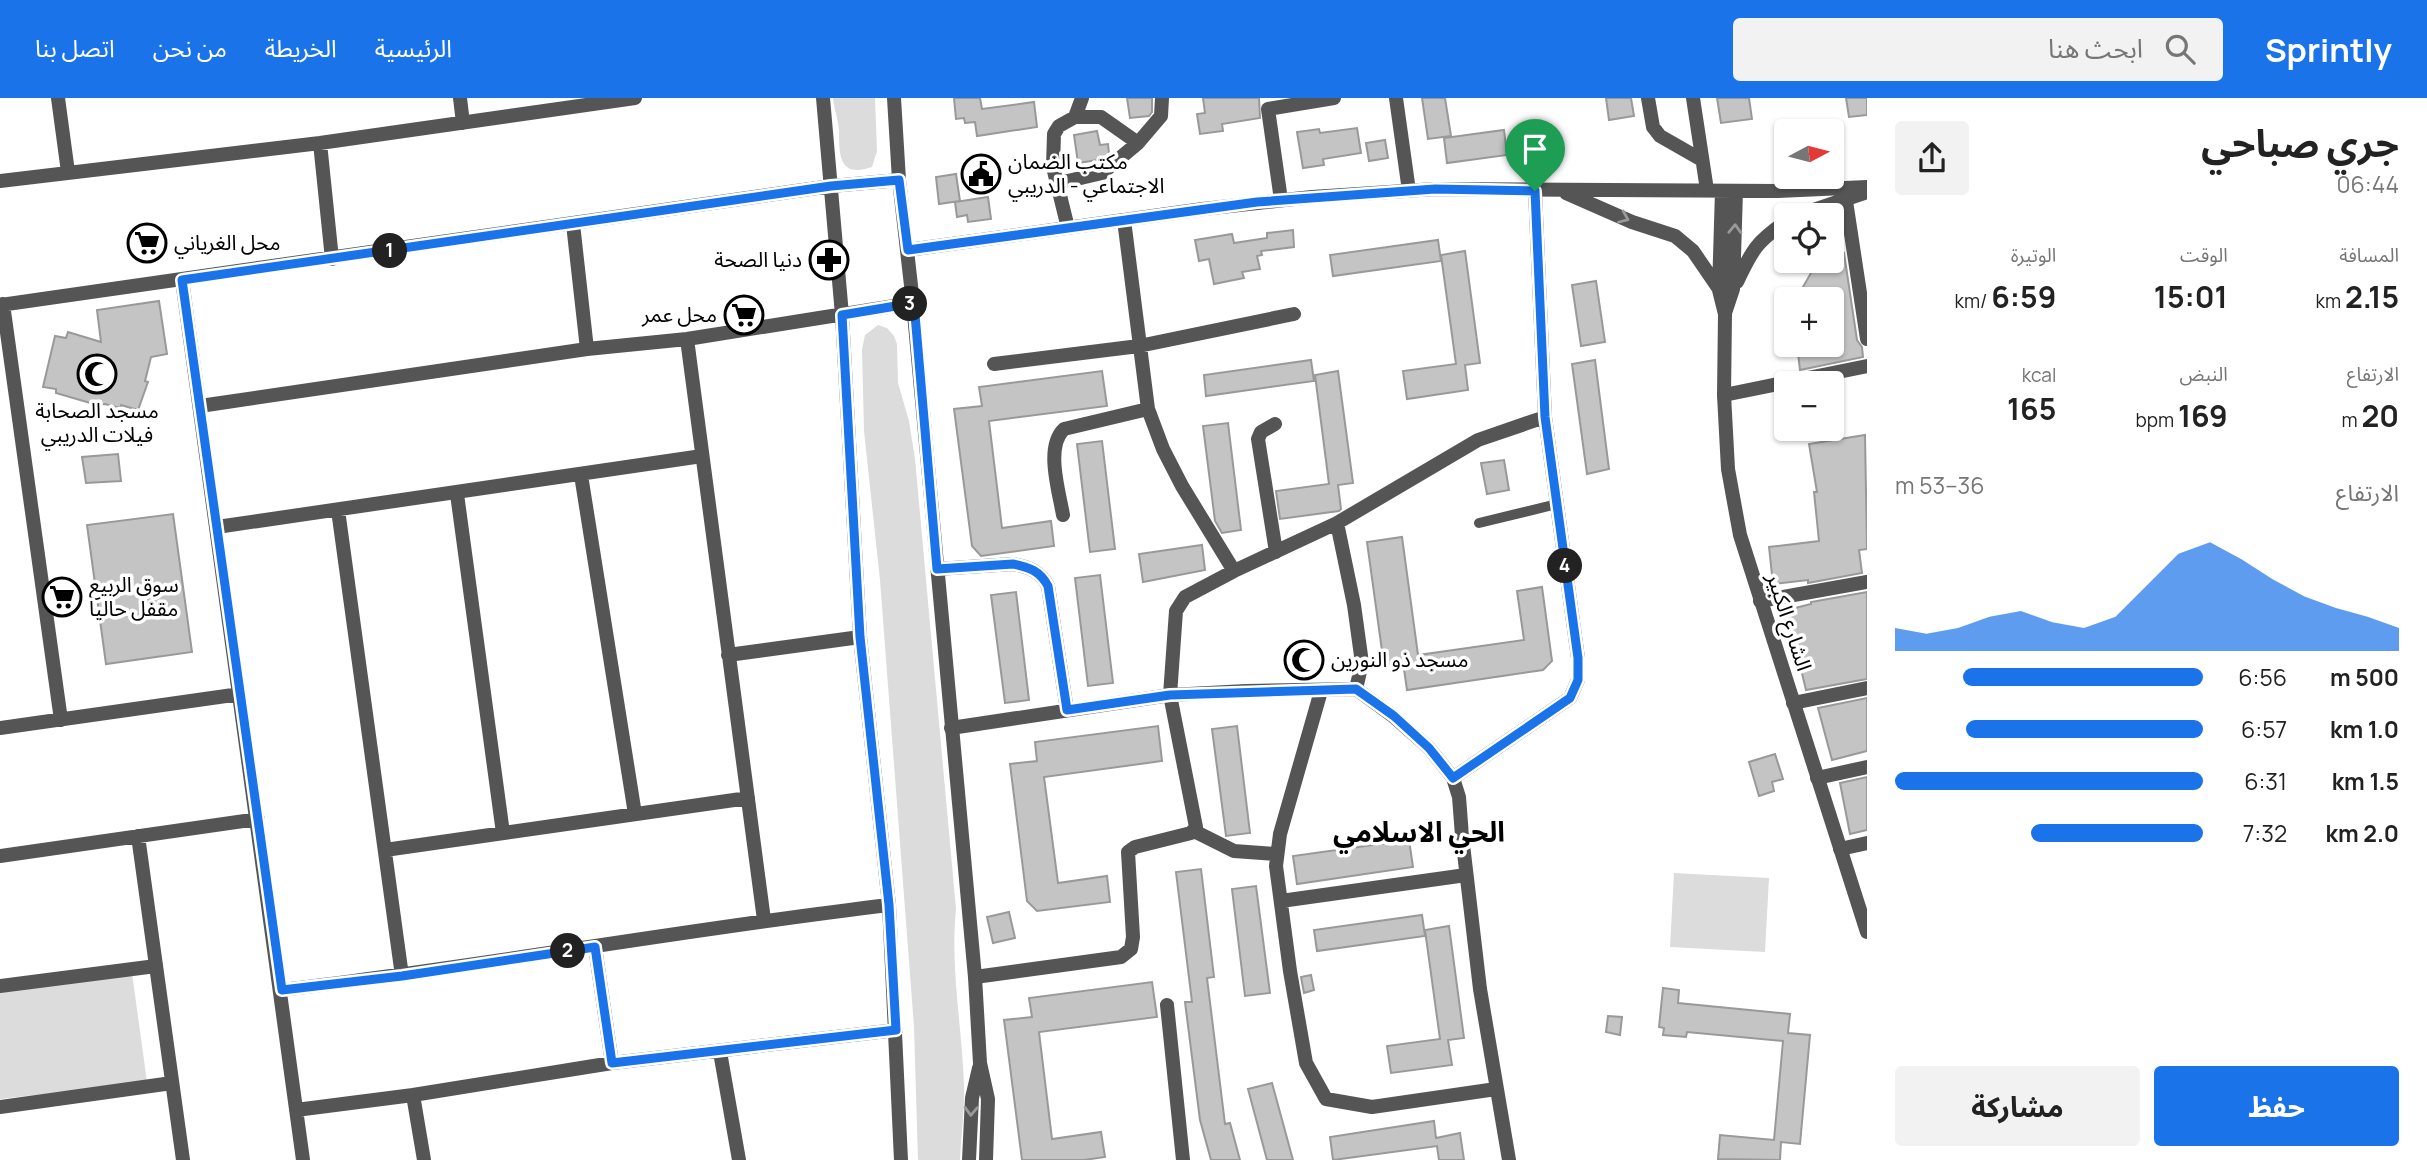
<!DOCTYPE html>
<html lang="ar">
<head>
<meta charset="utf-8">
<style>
	body { margin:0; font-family:Manrope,"Noto Sans Arabic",sans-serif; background:#f2f2f2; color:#222; direction:rtl; height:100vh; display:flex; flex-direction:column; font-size:26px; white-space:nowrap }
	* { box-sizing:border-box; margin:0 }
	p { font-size:23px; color:#767676 }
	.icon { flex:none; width:38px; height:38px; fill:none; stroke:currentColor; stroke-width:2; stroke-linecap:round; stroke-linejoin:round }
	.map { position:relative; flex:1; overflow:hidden; direction:ltr }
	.drawer { display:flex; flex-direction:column; background:#fff; width:560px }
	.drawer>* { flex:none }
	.needle { width:46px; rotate:83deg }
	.fabs { position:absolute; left:1774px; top:21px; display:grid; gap:14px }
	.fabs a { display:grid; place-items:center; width:70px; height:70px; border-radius:7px; background:#fff; box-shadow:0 2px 5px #0004; font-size:35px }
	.pin { position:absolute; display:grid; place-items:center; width:60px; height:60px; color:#fff; margin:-72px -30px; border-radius:50% 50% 50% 0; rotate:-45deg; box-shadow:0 0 7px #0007 }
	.pin .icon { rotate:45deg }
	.km { position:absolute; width:35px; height:35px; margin:-18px; border-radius:50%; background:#222; color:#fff; font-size:19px; line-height:35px; text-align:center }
	.round { display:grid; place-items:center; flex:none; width:74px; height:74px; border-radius:7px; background:#f2f2f2 }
	.headline { display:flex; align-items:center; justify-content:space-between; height:119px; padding:0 28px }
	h1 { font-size:38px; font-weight:700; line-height:52px }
	.metrics { display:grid; grid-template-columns:repeat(3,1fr); gap:10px; height:119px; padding:7px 28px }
	.metrics div { display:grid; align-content:center }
	.metrics b { font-size:30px; font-weight:700 }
	.metrics small { font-size:19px; font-weight:400 }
	.metrics p { font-size:19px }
	.chart { height:196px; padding:14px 28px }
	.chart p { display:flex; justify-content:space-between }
	.chart svg { width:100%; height:126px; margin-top:7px; fill:#1a73e8; opacity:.7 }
	.button { display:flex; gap:14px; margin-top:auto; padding:14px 28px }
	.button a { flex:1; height:80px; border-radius:7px; background:#1a73e8; color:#fff; font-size:28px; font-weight:700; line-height:80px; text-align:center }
	.button a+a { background:#f2f2f2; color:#222 }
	ul { padding:0 28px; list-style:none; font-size:23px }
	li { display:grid; grid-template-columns:112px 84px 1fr; align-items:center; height:52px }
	li i { height:18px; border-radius:9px; background:#1a73e8 }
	header { display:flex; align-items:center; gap:42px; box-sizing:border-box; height:98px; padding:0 35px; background:#1a73e8; color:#fff }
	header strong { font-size:33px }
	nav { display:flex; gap:38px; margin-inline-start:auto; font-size:24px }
	.search { width:490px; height:63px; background:#f2f2f2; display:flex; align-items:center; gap:18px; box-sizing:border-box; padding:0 24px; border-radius:7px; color:#767676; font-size:26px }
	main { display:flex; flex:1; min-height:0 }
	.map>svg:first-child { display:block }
	.green { fill:#dcdcdc }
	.building { fill:#c4c4c4; stroke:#999; stroke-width:2 }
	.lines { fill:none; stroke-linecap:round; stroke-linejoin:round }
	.service { stroke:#555; stroke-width:10 }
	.minor { stroke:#555; stroke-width:14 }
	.tertiary { stroke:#555; stroke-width:14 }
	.oneway { stroke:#999 }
	.route-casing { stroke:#fff; stroke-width:14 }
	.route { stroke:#1a73e8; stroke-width:9 }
	.labels { text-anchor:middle; stroke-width:7; stroke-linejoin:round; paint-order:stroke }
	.poi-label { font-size:21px; fill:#000; stroke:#fff; text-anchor:start }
	.street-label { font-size:21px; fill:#000; stroke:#fff }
	.district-label { font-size:28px; font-weight:bold; fill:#000; stroke:#fff }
</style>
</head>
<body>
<header>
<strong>Sprintly</strong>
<div class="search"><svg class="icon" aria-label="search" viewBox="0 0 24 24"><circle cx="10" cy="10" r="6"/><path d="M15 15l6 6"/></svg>ابحث هنا</div>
<nav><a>الرئيسية</a><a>الخريطة</a><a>من نحن</a><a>اتصل بنا</a></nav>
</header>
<main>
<section class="drawer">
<div class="headline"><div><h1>جري صباحي</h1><p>06:44</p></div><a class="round"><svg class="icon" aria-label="share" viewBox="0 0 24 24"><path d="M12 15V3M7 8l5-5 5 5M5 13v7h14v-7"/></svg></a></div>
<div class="metrics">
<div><p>المسافة</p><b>2.15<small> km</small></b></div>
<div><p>الوقت</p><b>15:01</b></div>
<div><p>الوتيرة</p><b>6:59<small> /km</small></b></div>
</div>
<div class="metrics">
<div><p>الارتفاع</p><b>20<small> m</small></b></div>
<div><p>النبض</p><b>169<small> bpm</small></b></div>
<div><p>kcal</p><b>165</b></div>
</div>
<div class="chart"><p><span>الارتفاع</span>36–53 m</p>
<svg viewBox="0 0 160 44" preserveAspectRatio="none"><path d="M0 44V36L10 38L20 36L30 32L40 30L50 34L60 36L70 32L80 21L90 10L100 6L110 12L120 19L130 25L140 29L150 32L160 36V44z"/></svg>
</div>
<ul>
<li><b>500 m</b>6:56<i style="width:78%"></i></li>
<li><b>1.0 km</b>6:57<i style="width:77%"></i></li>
<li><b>1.5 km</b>6:31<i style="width:100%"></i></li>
<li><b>2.0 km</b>7:32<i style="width:56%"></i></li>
</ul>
<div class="button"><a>حفظ</a><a>مشاركة</a></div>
</section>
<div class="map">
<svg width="1867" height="1062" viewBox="0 0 1867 1062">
	<rect width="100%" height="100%" fill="#fff"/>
	<path class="green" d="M833 0H875L877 53 872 69C840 80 839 59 839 34 839 23 834 11 833 0Z
		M878 227 887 230 894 238 897 246 898 285 909 323 915 361 956 811C950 870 962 928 964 987 965 1012 961 1037 960 1062H918L914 929 880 482 864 333 862 251 865 237Z
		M1674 775 1769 780 1765 854 1670 849Z
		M132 875 147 984 0 1001V894Z"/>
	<path class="building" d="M954 0H980L982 11 1034 4 1037 29 977 38 975 24 965 25 964 20 956 21Z
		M1127 0H1152V14L1149 18 1130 20Z
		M1203 0H1259L1260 20 1222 26 1223 33 1200 36 1197 16 1205 15Z
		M1422 0H1445L1451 38 1428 41Z
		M1606 0H1631L1634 18 1609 22Z
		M1717 0H1749L1752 21 1721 25Z
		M1846 0H1867V17L1849 19Z
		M1357 30 1361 55 1323 61 1324 67 1303 70 1297 34 1319 31 1320 35Z
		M1504 32 1507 57 1447 65 1444 40Z
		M1097 33 1100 47 1108 46 1109 56 1104 61 1078 65 1074 37Z
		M1385 42 1388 60 1369 63 1366 45Z
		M956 76 960 103 939 106 936 79Z
		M988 99 991 121 968 124 967 117 957 119 955 104Z
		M1293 132 1294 149 1261 153 1262 157 1257 158 1260 171 1242 174 1244 180 1214 186 1209 161 1199 163 1195 142 1232 136 1234 145 1267 140V135Z
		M1438 142 1441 163 1333 178 1330 157Z
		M1465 153 1480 265 1465 267 1468 292 1407 301 1403 273 1456 266 1441 157Z
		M1844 155 1857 242 1862 249 1863 259 1800 272 1797 247H1832V201H1796L1815 168 1832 163V160Z
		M1596 183 1605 244 1581 248 1572 187Z
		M159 203 167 256 151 259 145 283 148 284 138 312 121 307 120 310 105 306 97 307 56 295V291L43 289 55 238 66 240 68 234 101 244 97 212Z
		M1311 262 1314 283 1206 298 1204 277Z
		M1595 262 1609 371 1587 376 1572 266Z
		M1102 273 1107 308 989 323 1002 430 1051 423 1054 448 981 458 972 448 954 311 982 308 979 289Z
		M1338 273 1353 385 1338 387 1341 411 1339 413 1280 421 1276 393 1329 386 1315 277Z
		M1228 325 1241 432 1222 435 1215 423 1203 328Z
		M1865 337 1867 451 1859 452 1862 475 1808 485V482L1773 486 1769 449 1819 443 1814 394H1817L1809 346Z
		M1102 343 1115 451 1090 454 1077 346Z
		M118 356 121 383 86 385 82 359Z
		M1504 362 1509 392 1487 396 1481 365Z
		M173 416 192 554 106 566 87 427Z
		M1402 439 1418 557 1524 542 1517 493 1542 489 1552 563 1543 572 1407 592 1403 564 1384 567 1367 444Z
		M1202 447 1205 472 1143 484 1139 456Z
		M1100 477 1113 585 1088 588 1075 480Z
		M1016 494 1029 602 1005 605 991 497Z
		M1867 494V581L1806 592 1787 512 1811 506V504Z
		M1867 600V653L1832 662 1818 610Z
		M1158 628 1162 663 1044 679 1058 785 1107 778 1110 804 1037 813 1027 803 1010 666 1037 663 1035 644Z
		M1237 628 1250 735 1226 738 1212 631Z
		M1775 656 1783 681 1772 684 1774 693 1759 698 1749 664Z
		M1867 679V732L1850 736 1840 685Z
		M1409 742 1413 769 1297 786 1293 758Z
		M1201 771 1214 879 1207 880 1225 1026 1230 1025 1240 1062H1211L1200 1022 1185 904H1192L1176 774Z
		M1256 788 1270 895 1245 898 1232 791Z
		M1009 814 1015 840 993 845 987 819Z
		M1422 817 1425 838 1317 853 1314 832Z
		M1449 828 1464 940 1448 942 1452 967 1391 975 1387 948 1440 941 1425 832Z
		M1311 877 1314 892 1304 895 1301 879Z
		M1152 884 1157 919 1039 934 1052 1041 1101 1034 1105 1059 1084 1062H1022L1004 922 1032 919 1029 900Z
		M1663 890 1679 892 1678 905 1790 916 1788 935 1810 937 1800 1046 1781 1044 1780 1062 1718 1061 1720 1037 1774 1042 1783 943 1687 934 1686 939 1663 937 1664 930 1659 929Z
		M1608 918 1622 919 1620 937 1606 934Z
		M1272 985 1293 1062H1267L1248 991Z
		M1434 1023 1436 1040 1460 1035 1464 1062H1439L1437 1048 1333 1062 1330 1039Z"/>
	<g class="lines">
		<path class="service" d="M1479 425 1557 406"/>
		<path class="minor" d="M58 0 68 74
			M460 0 463 25
			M823 0 842 217 860 539 889 807 901 1062
			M1396 0 1409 93
			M1648 0 1653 29 1660 38 1702 62
			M1693 0 1707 92
			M1075 19 1082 0
			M320 45 332 161
			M0 83 320 45 635 0
			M1055 86 1102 75 1138 45 1161 18 1162 0
			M1281 102 1268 11 1334 0
			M1846 103 1867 241
			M1124 122 1148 311 1163 351 1182 388 1234 473
			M573 126 587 251
			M1068 130 1053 69 1054 36 1059 28 1075 19H1101L1138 45
			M182 182 303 1062
			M3 206 61 622
			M0 207 831 88 899 82
			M687 241 764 822
			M994 266 1139 248 1294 216
			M1724 297 1867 268
			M200 308 587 251 687 241 913 205
			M1275 326 1261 334 1258 341 1276 454
			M581 377 635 716
			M457 396 503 735
			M338 412 402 878
			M1063 417C1059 393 1045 349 1064 331L1148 311
			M1337 425 1354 507 1362 565 1356 591
			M217 429 702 358
			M937 471 1013 466C1029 469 1040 473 1048 488L1067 612
			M1760 503 1867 484
			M728 557 860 539
			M1321 593 1280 736 1276 768 1290 873 1306 965 1326 1001 1372 1009 1496 991
			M1793 605 1867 590
			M0 630 240 596
			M951 630 1170 597 1246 593 1356 591 1393 618 1429 650 1453 680 1459 699 1462 738 1480 891 1509 1062
			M1453 680 1570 600 1578 582V560L1545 319 1535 93
			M1817 680 1867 669
			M1194 733 1234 753 1277 756
			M138 738 183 1062
			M1840 751 1867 745
			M385 752 748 700
			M0 758 258 721
			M1281 803 1466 777
			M595 849 612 965
			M975 879 1121 859 1131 851 1133 839 1128 754 1135 749 1191 735 1196 729 1170 597 1176 513 1185 499 1234 473 1337 425 1478 342 1545 319
			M0 888 156 868
			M282 892C485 868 686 831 889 807
			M1167 907 1183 1062
			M720 954 739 1062
			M413 997 424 1062
			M0 1009 172 985
			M296 1012 413 997 612 965 896 932"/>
		<path class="tertiary" d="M894 0 899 82 913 205 975 879 980 965 988 1001 986 1062
			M1722 93 1719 192 1725 216 1724 297 1728 371 1740 437 1867 834
			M1566 95 1632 124 1675 138 1693 153 1719 191
			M1799 117 1867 94
			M908 152 1203 111 1312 99 1435 91 1778 93 1867 89
			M1737 184C1752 152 1757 143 1787 123
			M1725 215 1733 191 1736 93
			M969 1062 972 1000 979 970"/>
	</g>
	<defs><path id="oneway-chevron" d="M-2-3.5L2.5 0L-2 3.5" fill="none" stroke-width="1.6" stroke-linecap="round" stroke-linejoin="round" transform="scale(1.75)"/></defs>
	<g class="oneway">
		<use href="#oneway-chevron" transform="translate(1624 120) rotate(23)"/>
		<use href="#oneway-chevron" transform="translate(1735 131) rotate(-88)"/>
		<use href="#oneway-chevron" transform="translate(971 1013) rotate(92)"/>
	</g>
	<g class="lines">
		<defs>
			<path id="route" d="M899 82 908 152 1257 104 1435 91 1535 93 1545 319 1578 560V582L1570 600 1453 680 1429 650 1394 618 1356 591 1170 597 1067 612 1048 488C1040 473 1029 469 1013 466L937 471 914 205 842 217 860 539 889 807 896 932 612 965 595 849 402 878 282 892 182 182 831 88Z"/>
		</defs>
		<use href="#route" class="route-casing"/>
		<use href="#route" class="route"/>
	</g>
	<defs>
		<symbol id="civic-ring" viewBox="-11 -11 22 22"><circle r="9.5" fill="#fff" stroke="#000" stroke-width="1.5"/><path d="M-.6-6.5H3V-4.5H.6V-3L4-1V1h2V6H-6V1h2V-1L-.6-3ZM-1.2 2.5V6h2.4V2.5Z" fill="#000"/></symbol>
		<symbol id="supermarket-ring" viewBox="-11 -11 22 22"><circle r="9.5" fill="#fff" stroke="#000" stroke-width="1.5"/><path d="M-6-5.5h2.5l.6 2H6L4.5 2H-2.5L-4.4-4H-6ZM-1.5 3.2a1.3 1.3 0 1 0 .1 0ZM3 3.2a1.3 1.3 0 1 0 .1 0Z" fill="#000"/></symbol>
		<symbol id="pharmacy-ring" viewBox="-11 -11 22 22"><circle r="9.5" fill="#fff" stroke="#000" stroke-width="1.5"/><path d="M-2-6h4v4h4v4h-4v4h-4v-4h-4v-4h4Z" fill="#000"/></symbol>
		<symbol id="mosque-ring" viewBox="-11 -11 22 22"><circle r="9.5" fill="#fff" stroke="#000" stroke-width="1.5"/><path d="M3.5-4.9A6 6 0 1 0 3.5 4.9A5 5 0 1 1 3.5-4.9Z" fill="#000"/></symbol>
	</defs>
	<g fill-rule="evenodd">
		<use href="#civic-ring" x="959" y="54" width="44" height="44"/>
		<use href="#supermarket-ring" x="125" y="123" width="44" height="44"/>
		<use href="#pharmacy-ring" x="807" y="140" width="44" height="44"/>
		<use href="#supermarket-ring" x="722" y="195" width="44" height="44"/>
		<use href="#mosque-ring" x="75" y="254" width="44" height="44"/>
		<use href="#supermarket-ring" x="40" y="477" width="44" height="44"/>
		<use href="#mosque-ring" x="1282" y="540" width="44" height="44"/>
	</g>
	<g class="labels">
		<g class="poi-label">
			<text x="1008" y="71">مكتب الضمان<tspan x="1008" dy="24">الاجتماعي - الدريبي</tspan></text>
			<text x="174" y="152">محل الغرياني</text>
			<text x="802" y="169" text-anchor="end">دنيا الصحة</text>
			<text x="717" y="224" text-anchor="end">محل عمر</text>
			<text x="97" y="320" text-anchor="middle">مسجد الصحابة<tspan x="97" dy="24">فيلات الدريبي</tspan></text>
			<text x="89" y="494">سوق الربيع<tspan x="89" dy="24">مقفل حاليا</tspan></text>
			<text x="1331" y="569">مسجد ذو النورين</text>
		</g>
		<g class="street-label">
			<text transform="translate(1789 524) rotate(72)" y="7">الشارع الكبير</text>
		</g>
		<g class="district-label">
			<text x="1419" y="744">الحي الاسلامي</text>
		</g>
	</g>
</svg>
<div class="fabs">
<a><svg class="needle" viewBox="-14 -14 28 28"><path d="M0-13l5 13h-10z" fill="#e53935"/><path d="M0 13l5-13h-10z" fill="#767676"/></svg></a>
<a><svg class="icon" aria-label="locate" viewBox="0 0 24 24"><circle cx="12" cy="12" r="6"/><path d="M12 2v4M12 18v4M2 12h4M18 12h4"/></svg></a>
<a>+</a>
<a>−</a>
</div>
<div class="pin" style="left:1535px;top:93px;background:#1e9e55"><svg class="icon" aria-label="arrive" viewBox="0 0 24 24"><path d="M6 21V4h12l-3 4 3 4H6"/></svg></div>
<b class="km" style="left:390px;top:153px">1</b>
<b class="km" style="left:568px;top:853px">2</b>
<b class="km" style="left:910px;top:206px">3</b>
<b class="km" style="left:1565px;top:468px">4</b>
</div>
</main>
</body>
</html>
